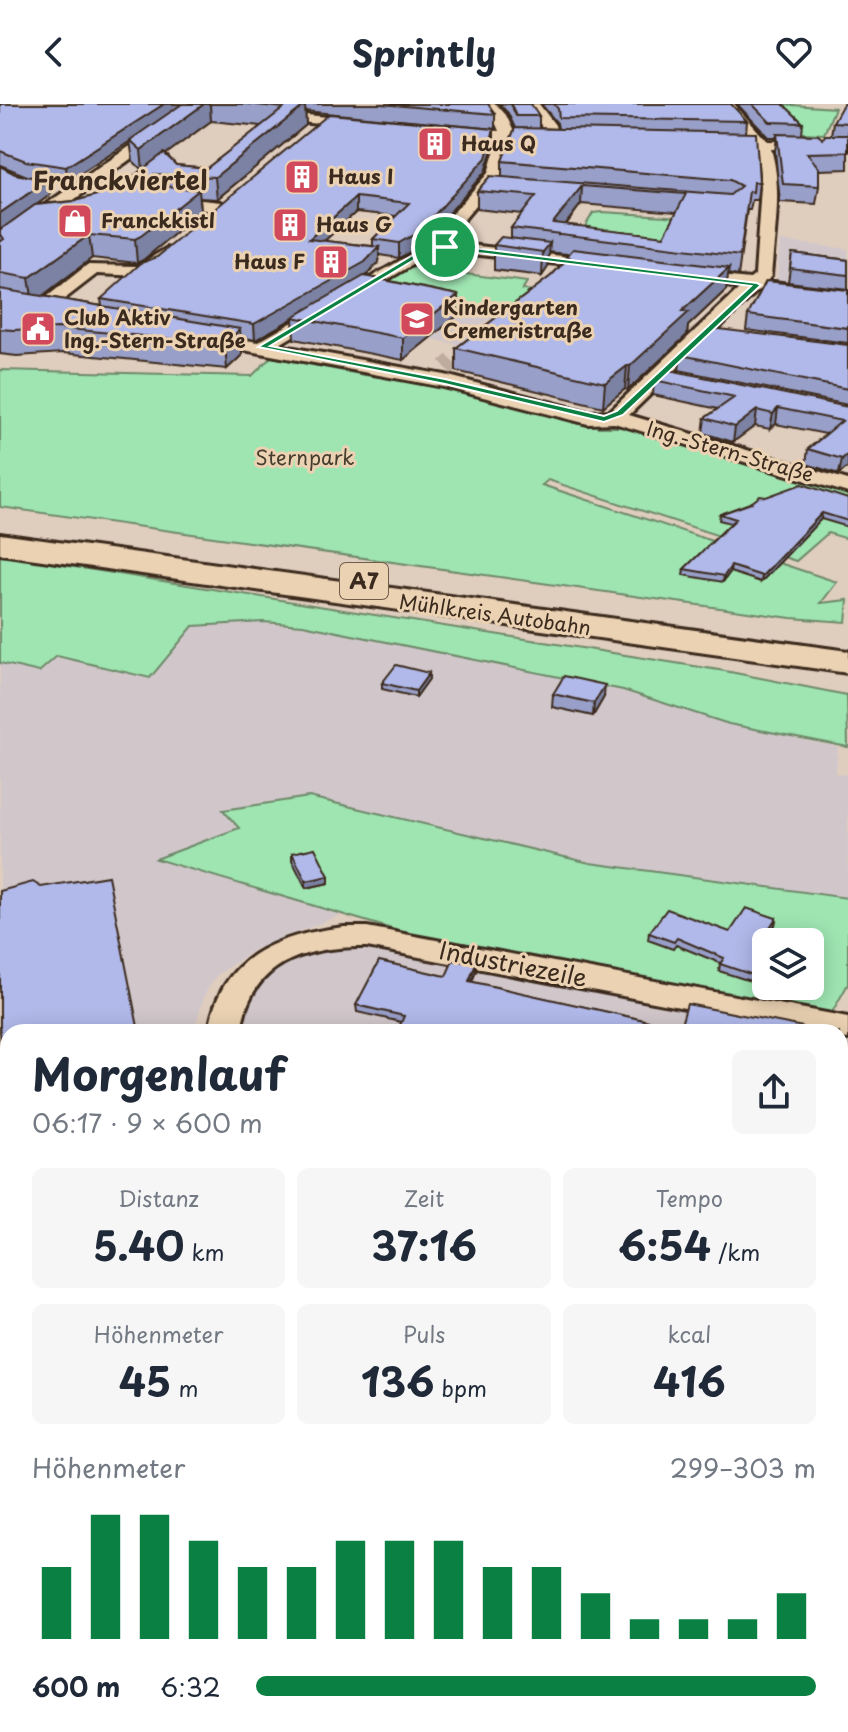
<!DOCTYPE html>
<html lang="de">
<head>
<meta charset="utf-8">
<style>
	body { margin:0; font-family:"Playpen Sans",sans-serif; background:#f6f6f7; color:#1f2937; height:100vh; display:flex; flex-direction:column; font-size:30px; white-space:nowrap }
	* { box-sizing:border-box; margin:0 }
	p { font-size:26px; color:#747a83 }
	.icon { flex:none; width:44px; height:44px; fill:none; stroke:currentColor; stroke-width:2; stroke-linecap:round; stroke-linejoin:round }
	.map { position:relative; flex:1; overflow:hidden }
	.details { position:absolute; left:0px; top:920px; width:848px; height:708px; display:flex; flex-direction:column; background:#fff; border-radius:24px 24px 0 0; box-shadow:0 4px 20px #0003 }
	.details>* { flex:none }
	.fabs { position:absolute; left:752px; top:824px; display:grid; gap:16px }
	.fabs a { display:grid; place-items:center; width:72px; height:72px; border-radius:12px; background:#fff; box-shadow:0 4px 20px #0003; font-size:40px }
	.pin { position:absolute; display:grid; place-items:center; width:68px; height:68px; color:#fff; margin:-34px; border:4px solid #fff; border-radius:50%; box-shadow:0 2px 8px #0007 }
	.round { display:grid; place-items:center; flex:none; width:84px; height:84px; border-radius:12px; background:#f6f6f7 }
	.headline { display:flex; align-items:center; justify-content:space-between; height:136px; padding:0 32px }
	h1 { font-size:44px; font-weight:700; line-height:60px }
	.metrics { display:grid; grid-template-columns:repeat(3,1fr); gap:12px; height:136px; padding:8px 32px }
	.metrics div { display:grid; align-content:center; border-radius:12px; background:#f6f6f7; text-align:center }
	.metrics b { font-size:40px; font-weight:700 }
	.metrics small { font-size:22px; font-weight:400 }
	.metrics p { font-size:22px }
	.chart { height:224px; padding:16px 32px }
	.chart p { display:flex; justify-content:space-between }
	.chart svg { width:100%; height:144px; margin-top:8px; stroke:#0b8043; stroke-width:6 }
	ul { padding:0 32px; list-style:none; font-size:26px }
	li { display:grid; grid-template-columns:128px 96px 1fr; align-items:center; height:60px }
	li i { height:20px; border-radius:10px; background:#0b8043 }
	header { display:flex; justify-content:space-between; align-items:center; height:104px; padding:0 32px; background:#fff; font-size:36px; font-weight:700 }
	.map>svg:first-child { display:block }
	.built { fill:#d1c7cb }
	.green { fill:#9fe5b2; stroke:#6d8868; stroke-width:2; fill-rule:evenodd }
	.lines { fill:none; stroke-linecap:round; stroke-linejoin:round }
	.minor-tunnel { stroke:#beac9e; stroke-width:19; stroke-dasharray:19 10; stroke-linecap:butt }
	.minor-casing { stroke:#3b2a1e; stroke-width:6 }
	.highway-casing { stroke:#3b2a1e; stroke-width:6 }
	.minor { fill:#ebd2b3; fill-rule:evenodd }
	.highway { fill:#ebd2b3; fill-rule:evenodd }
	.wall { fill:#989fc9; stroke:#3b2a1e; stroke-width:2; fill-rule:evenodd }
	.shaded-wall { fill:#7c82a4; stroke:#3b2a1e; stroke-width:2 }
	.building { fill:#b1b9ea; stroke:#3b2a1e; stroke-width:2; fill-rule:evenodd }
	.route { fill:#0b8043; stroke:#fff; stroke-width:2; fill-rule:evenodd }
	.labels { text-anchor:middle; stroke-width:6; stroke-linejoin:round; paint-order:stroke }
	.far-poi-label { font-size:20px; font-weight:bold; fill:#3b2a1e; stroke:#ebd2b3; text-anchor:start }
	.far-street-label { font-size:20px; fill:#3b2a1e; stroke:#ebd2b3 }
	.far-park-label { font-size:20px; fill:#453d2d; stroke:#ebd2b3 }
	.shield { fill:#ebd2b3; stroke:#705c4b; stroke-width:2 }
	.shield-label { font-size:22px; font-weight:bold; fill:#3b2a1e }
	.street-label { font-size:24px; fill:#3b2a1e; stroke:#ebd2b3 }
	.far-district-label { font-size:26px; font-weight:bold; fill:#3b2a1e; stroke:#ebd2b3 }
</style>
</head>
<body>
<header><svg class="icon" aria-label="back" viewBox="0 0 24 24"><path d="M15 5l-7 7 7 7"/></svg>Sprintly<svg class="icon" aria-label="heart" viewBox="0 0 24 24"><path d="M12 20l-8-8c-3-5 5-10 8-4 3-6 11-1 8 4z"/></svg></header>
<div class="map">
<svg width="848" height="1628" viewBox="0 0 848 1628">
	<rect width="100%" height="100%" fill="#dfcdbe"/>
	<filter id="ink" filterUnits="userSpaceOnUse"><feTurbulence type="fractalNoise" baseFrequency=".0125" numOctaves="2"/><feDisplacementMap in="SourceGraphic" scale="16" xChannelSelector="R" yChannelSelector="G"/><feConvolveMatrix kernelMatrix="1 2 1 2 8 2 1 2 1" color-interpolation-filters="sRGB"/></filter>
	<g filter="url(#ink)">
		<path class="built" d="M780 137 848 145V186L779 177 777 175Z
			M368 189 502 213 495 217 487 216 461 241 327 214Z
			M263 518 345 527 623 586 729 620 838 643 836 669 848 671V794L590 759 309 693 224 706 240 724 157 754 341 811 257 844 217 871 206 888 193 928H8V1620H243V1628H0V559L38 568 57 552 150 574 193 522Z
			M360 842 388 846 826 928H239L243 902 255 884 277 865 302 853Z
			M840 931 848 932V1628H310L309 1620H840Z"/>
		<path class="green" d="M776 0 835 4 824 30 802 29Z
			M602 108 682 113 669 137 571 153 558 150 563 142 573 143 593 109Z
			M413 163 527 178 522 186 535 187 502 213 368 189Z
			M271 253 365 271 477 285 604 315 598 323H623L848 387V435L828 429 796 457 548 376 542 381 837 478 821 499 848 496 846 518 791 514 0 403V266L252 272Z
			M0 451 725 567 847 591 848 643 729 620 623 586 303 521 263 518 193 522 150 574 57 552 39 568 0 559Z
			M309 693 590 759 848 794V880L830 912 419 833 156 755 239 724 223 706ZM766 838H810V882H766Z"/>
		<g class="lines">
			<path class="minor-tunnel" d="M446 264 453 258"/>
			<defs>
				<path id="minor" d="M191 0H207L0 149V135L13 123Z
					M481 0H496L506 11 514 28 542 30 541 21 525 0H539L555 21 558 35 551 39 512 36 502 70 445 138 604 157 612 162 610 166 437 146 278 241 445 271 588 308 610 307 740 184 681 176 679 172 681 168 750 175 755 171 761 82 758 48 757 45 715 44 708 40 715 36H753L719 0H734L767 37 848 38V46L771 45C783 85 774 131 771 172L767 177 848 188V198L758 186 629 311 848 376V389L614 319 588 320 444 283 195 237 192 233 195 229 201 228 258 238 422 144 488 69 498 35 455 32 448 28 455 24 499 27 493 13Z
					M264 7 360 16 367 20 360 24 259 14V8Z
					M163 92 221 98 229 103 221 108 158 100 155 97Z
					M167 144 175 149 173 152 141 172 97 170 44 211H32L29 207 87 161 137 162Z
					M344 823H367L848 913V935L840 934V928H810L367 843C305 842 249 859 241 928H209C219 853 276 831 344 823Z
					M257 1620H303L304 1628H258Z"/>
				<path id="highway" d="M0 430 848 547V569L0 450Z"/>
			</defs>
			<use href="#minor" class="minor-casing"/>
			<use href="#highway" class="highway-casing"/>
			<use href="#minor" class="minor"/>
			<use href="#highway" class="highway"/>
		</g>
		<path class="wall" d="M0 0H488L495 10V25L305 7 306 21 217 95 200 94 201 108 143 156 137 159 92 154 42 192 102 202 101 195 494 25V39L485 68 420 142 399 154 379 151V158L366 172 458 191 457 212 403 256 294 235 293 214 255 236 241 233 242 251 227 265 63 249 17 252 0 250V62L15 70 27 72 0 61ZM211 17 261 22 207 64 176 61 166 50ZM130 37 133 57 142 66 115 86 75 97 37 100 50 91 48 76 34 73 68 78ZM356 108 396 112 373 135V142L324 137Z
			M499 0H531L539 12V24L558 25 557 19 541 0H731L747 17 746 29 759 78 757 96H752L750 106H747L738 172 728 170 726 186 688 222 687 231 628 286 625 285 603 303 456 267V244L551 172 566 156V153L568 150 549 148 548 163 542 172 494 166V141L511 134V124L522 110 477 105V87L502 73V57L515 24 508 9ZM581 100 677 108 664 132 566 121Z
			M737 0H783L803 19 802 31 823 35 831 31 833 18 848 0V65L819 66V82L816 100 780 98 775 47 777 33H768Z
			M792 149 848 156V185L788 178Z
			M848 186V239L746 226 748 211Z
			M848 241V301L679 266 681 251Z
			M654 276 848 303V363L839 370 806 360 808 345 826 330 776 320 770 325 755 322 733 338 703 329 705 314 718 305 653 291Z
			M766 393 848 395V423L821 415 761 478 730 468 723 478 683 471 684 465 731 419 719 416 720 410Z
			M429 569V575L416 593 382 585V579Z
			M553 590 604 593 593 612 552 603Z
			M292 749 329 772V779L306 784 292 756Z
			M776 814 775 821 761 843 766 877 763 881 719 867 720 859 676 841 673 845 648 836 649 829 730 828Z
			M476 860V867L472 878 680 924 802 928 401 918 357 908 356 901 446 872Z
			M840 961 848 963V1370L840 1368Z"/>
		<path class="shaded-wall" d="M164 0H187L68 78 66 63Z
			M204 0H210L211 17 143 67 141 46Z
			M305 1 306 21 217 95 215 73Z
			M494 25V39L485 68 420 142 399 154V139Z
			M48 76 50 91 0 127V109Z
			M582 82 581 100 558 130 553 119Z
			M199 86 201 108 143 156 137 159 135 135Z
			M356 93V108L310 150 309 135Z
			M89 131 92 154 33 199 29 174Z
			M550 139 548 163 542 172 543 148Z
			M379 143V158L365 173 255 236 254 220Z
			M729 164 726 186 688 222 687 231 628 286 630 262 682 207Z
			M458 191 457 212 403 256V234Z
			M240 225 242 251 227 265 225 240Z
			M627 262 625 285 603 303 605 279Z
			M778 304 776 320 770 325 773 310Z
			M757 306 755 322 733 338 735 323Z
			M848 350V363L839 370 842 355Z
			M822 409 821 415 761 478 762 472Z
			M731 462 730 468 723 478 724 472Z
			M429 569V575L416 593V587Z
			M605 581 604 593 593 612 594 599Z
			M329 772V779L306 784V777Z
			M776 814 775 821 757 849 758 842Z
			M476 860V867L469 884V877Z
			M106 1620H117L115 1628H104Z"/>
		<path class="building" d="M0 0H164L66 63 26 57 0 47Z
			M182 0H204L141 46 130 36Z
			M247 0 305 1 215 73 154 70 155 81 199 86 141 132 135 135 89 131 29 174 0 169V138L4 135 0 129V126L35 101 75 97 115 86 164 49 176 61 207 64 284 4Z
			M381 0H488L495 10Z
			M511 0H531L539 12H516Z
			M554 0H731L747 17 559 14 558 5Z
			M752 0H783L803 19 770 18Z
			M843 0H848V19L833 18Z
			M329 10 494 25 486 54 420 127 399 139 373 135 409 99 356 93 309 135 379 143 365 158 254 220 101 195 141 159 157 153Z
			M515 24 756 29 759 78H754L753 88 749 87 740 152 511 124 536 92 477 87 490 72 730 91 741 82 730 76 502 57ZM582 82 686 90 664 132 553 119Z
			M777 30 818 31 823 35 825 31H848V48L807 49 819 64V82L783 80Z
			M0 62 15 70 48 76 0 109Z
			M501 133 550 139 543 148 494 141Z
			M573 145 729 164 682 207 689 208 630 262H627L605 279 456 244 551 172 569 153H566Z
			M792 149 848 156V171L790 164Z
			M364 172 458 191 403 234 293 213Z
			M766 177 848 186V224L748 211Z
			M0 185 240 225 225 240 59 224 13 226 0 225Z
			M711 224 848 241V285L681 251Z
			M665 265 848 303V350L842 355 808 345 842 317 778 304 773 310 757 306 735 323 705 314 735 293 654 276Z
			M802 380 848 395V417L822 409 762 472 731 462 724 472 684 465 736 415 720 410 751 399 760 392 766 393Z
			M396 561 429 569 416 587 382 579Z
			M564 572 605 581 594 599 553 590Z
			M315 744 329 772 306 777 292 749Z
			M108 772 139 928H8V1000L0 928V787L33 778 41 783Z
			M746 804 776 814 758 842 766 845V872L765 875 720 860 724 854 677 834 674 838 649 829 667 805 730 828Z
			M453 856 476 860 469 877 680 924 687 900 803 923 802 928H397L404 912 356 901 379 857 446 872Z
			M840 961 848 963V1363L840 1360Z
			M8 1545V1620H106L104 1628H0V1547Z
			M428 1620H553L551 1628H426Z
			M390 1621 410 1628H387Z"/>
	</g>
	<path class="route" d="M433 139 757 179 761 181 623 311 604 318 445 280 258 243ZM434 144 445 145 751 182 617 307 604 312 445 275 270 242Z"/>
	<defs>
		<symbol id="building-square" viewBox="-11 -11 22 22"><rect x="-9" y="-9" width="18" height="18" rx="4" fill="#d1495b" stroke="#ebd2b3"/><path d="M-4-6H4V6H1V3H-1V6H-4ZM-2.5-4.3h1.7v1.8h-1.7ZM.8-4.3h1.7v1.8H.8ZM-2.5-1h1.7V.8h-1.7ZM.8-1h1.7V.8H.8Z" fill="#fff"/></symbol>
		<symbol id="shop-square" viewBox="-11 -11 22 22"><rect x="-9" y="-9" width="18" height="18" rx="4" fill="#d1495b" stroke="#ebd2b3"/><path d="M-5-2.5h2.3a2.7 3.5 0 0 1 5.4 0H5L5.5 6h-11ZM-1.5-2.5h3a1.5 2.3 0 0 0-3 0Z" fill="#fff"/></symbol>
		<symbol id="school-square" viewBox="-11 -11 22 22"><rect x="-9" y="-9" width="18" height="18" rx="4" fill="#d1495b" stroke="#ebd2b3"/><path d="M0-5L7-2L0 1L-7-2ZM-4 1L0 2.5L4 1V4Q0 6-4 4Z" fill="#fff"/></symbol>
		<symbol id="civic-square" viewBox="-11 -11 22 22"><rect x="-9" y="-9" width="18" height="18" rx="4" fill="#d1495b" stroke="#ebd2b3"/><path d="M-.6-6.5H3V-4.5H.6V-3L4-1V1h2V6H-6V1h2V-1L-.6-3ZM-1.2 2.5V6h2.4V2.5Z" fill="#fff"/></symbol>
	</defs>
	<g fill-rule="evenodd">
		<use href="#building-square" x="415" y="20" width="40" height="40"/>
		<use href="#building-square" x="282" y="53" width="40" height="40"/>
		<use href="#shop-square" x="55" y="97" width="40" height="40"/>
		<use href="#building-square" x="270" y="101" width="40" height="40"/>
		<use href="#building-square" x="311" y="138" width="40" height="40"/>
		<use href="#school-square" x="397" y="195" width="40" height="40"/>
		<use href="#civic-square" x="18" y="205" width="40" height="40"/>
	</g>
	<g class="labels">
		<g class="far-poi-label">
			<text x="461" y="47">Haus Q</text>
			<text x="328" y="80">Haus I</text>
			<text x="101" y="124">Franckkistl</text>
			<text x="316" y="128">Haus G</text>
			<text x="305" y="165" text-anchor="end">Haus F</text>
			<text x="443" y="211">Kindergarten<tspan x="443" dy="23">Cremeristraße</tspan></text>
			<text x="64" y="221">Club Aktiv<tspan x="64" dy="23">Ing.-Stern-Straße</tspan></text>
		</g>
		<g class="far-street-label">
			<text transform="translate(730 348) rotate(16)" y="7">Ing.-Stern-Straße</text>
			<text transform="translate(495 511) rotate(8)" y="7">Mühlkreis Autobahn</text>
		</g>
		<g class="far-park-label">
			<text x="305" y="361">Sternpark</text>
		</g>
		<rect class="shield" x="340" y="459" width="48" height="36" rx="6"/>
		<g class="shield-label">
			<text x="364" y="485">A7</text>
		</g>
		<g class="street-label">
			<text transform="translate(513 861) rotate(11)" y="8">Industriezeile</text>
		</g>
		<g class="far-district-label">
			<text x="120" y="86">Franckviertel</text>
		</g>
	</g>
</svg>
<div class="fabs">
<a><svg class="icon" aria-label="layers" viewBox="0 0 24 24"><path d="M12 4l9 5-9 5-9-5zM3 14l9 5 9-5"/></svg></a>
</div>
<div class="pin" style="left:445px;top:143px;background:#1e9e55"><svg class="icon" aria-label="arrive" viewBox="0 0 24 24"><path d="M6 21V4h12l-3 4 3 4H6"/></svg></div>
<section class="details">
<div class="headline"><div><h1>Morgenlauf</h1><p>06:17 · 9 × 600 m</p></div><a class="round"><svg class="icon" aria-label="share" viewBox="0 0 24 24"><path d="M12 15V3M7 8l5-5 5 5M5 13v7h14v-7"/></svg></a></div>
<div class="metrics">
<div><p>Distanz</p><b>5.40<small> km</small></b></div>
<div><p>Zeit</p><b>37:16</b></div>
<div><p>Tempo</p><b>6:54<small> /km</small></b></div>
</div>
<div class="metrics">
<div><p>Höhenmeter</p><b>45<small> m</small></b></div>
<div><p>Puls</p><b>136<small> bpm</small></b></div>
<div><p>kcal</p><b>416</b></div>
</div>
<div class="chart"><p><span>Höhenmeter</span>299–303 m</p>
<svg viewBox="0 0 160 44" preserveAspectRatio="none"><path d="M5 44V22M15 44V6M25 44V6M35 44V14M45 44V22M55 44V22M65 44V14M75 44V14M85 44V14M95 44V22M105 44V22M115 44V30M125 44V38M135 44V38M145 44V38M155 44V30"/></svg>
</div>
<ul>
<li><b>600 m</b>6:32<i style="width:100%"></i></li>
</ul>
</section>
</div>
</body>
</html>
